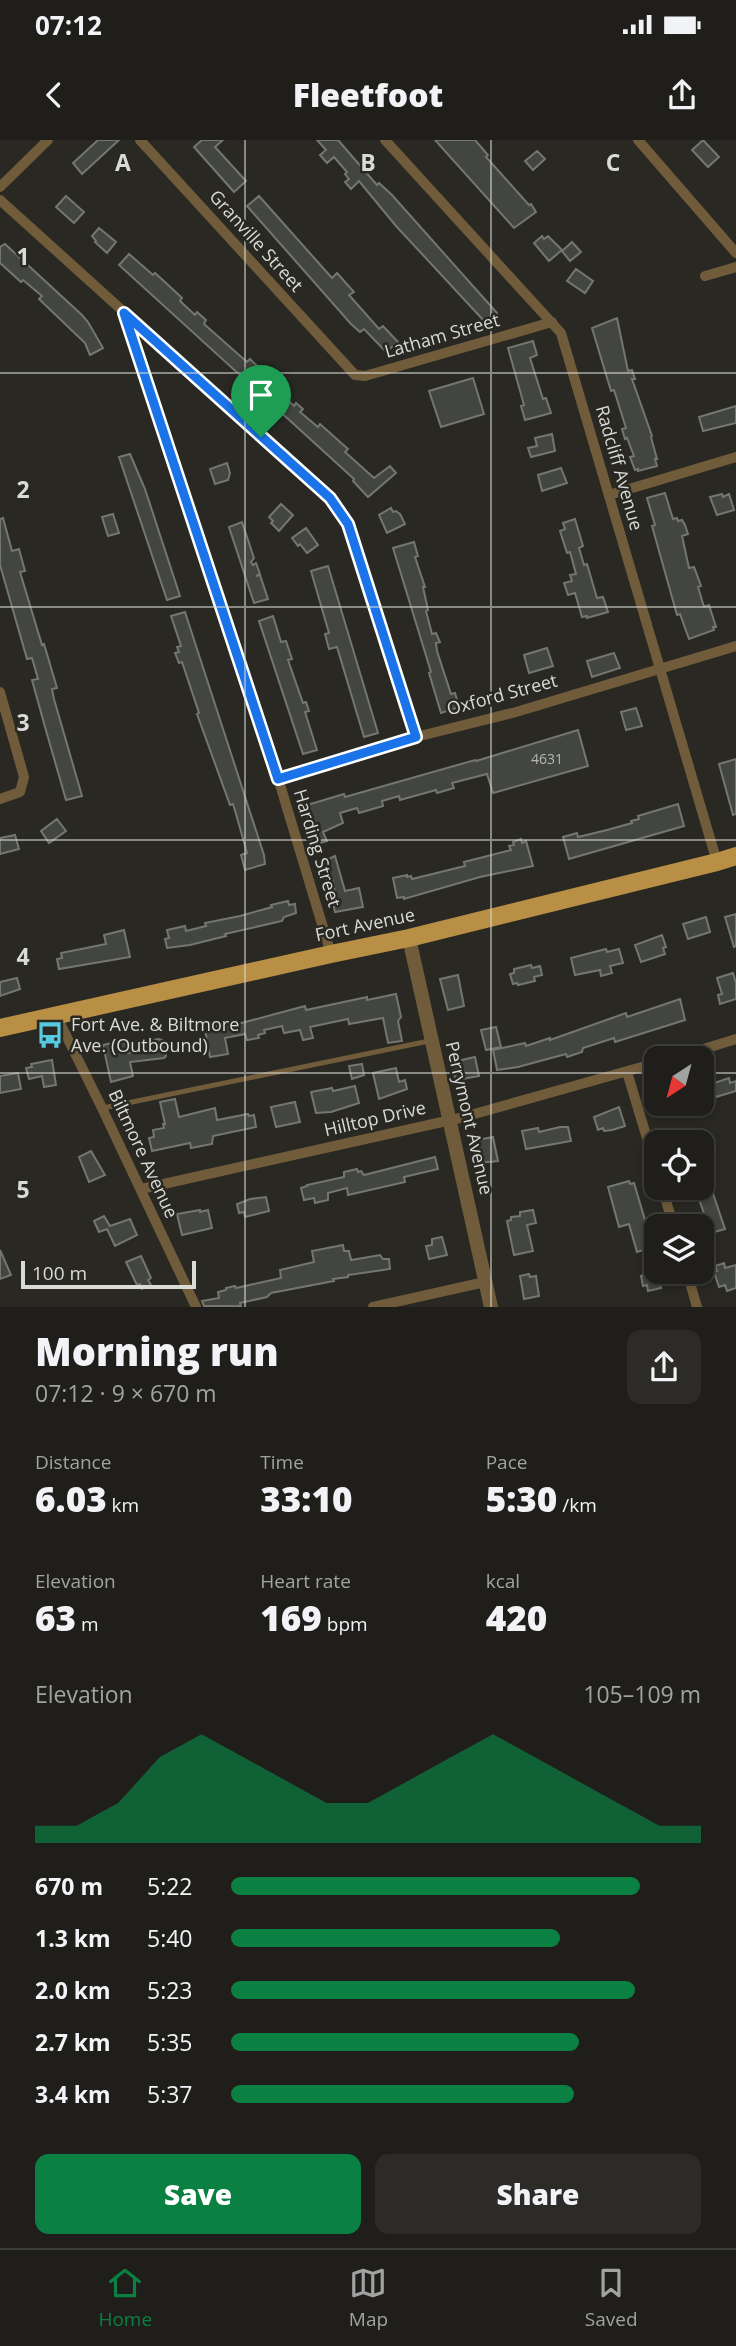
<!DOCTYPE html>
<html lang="en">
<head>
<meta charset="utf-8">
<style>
	body { margin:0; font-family:"Open Sans",sans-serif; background:#2c2b27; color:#f1f3f6; height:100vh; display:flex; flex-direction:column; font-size:26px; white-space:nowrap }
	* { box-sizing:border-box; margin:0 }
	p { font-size:23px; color:#a1a2a2 }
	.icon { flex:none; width:38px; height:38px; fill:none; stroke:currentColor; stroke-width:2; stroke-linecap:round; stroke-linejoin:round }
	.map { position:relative; height:1167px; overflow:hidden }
	.sheet { display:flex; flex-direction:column; background:#1f1e1a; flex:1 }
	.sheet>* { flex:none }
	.needle { width:46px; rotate:216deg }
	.tools { position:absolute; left:644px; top:906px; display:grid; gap:14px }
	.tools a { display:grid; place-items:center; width:70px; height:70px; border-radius:14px; background:#1f1e1a; box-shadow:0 4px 10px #0003,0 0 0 2px #3c3c39; font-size:35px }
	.scale { position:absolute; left:21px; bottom:18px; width:175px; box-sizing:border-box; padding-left:7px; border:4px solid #dadad6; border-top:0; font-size:19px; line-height:24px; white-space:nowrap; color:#dadad6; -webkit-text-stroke:5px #292823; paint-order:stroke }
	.pin { position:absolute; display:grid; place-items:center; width:60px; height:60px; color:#fff; margin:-72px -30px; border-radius:50% 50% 50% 0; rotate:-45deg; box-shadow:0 0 7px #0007 }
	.pin .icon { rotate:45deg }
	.round { display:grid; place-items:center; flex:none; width:74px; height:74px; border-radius:14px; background:#2c2b27 }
	.summary { display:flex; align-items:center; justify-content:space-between; height:119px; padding:0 35px }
	h1 { font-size:38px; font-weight:800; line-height:52px }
	.figures { display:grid; grid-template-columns:repeat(3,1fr); gap:10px; height:119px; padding:7px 35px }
	.figures div { display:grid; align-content:center }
	.figures b { font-size:35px; font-weight:800 }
	.figures small { font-size:19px; font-weight:400 }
	.figures p { font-size:19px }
	.chart { height:196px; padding:14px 35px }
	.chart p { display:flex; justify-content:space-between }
	.chart svg { width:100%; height:126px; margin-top:7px; fill:#0b8043; opacity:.7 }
	.cta { display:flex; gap:14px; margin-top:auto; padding:14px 35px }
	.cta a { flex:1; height:80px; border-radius:14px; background:#0b8043; color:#fff; font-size:28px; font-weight:800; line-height:80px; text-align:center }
	.cta a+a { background:#2c2b27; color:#f1f3f6 }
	ul { padding:0 35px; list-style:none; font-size:23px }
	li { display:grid; grid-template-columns:112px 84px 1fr; align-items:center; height:52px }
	li i { height:18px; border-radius:9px; background:#0b8043 }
	.status { display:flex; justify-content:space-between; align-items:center; height:49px; padding:0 35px; background:#1f1e1a; direction:ltr }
	.status svg { height:19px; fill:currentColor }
	header { display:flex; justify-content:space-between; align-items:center; height:91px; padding:0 35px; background:#1f1e1a; font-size:32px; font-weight:800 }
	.tab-bar { display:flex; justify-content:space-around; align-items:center; height:98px; border-top:2px solid #3c3c39; background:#1f1e1a; font-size:19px; color:#a1a2a2 }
	.tab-bar a { display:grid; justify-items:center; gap:4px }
	.tab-bar .on { color:#0b8043 }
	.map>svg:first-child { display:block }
	.building { fill:#434640; stroke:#747670; stroke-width:2 }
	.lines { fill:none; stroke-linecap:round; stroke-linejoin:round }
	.service { stroke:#705c3a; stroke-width:5 }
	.minor { stroke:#705c3a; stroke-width:10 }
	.tertiary { stroke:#705c3a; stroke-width:14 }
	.primary { stroke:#b88f44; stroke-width:18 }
	.route-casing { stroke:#fff; stroke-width:14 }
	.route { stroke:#1a73e8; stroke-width:9 }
	.grid { fill:none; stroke:#dadad6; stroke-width:2; stroke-opacity:0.55 }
	.labels { text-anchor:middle; stroke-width:5; stroke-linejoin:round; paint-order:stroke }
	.number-label { font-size:14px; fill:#b4b5b0 }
	.street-label { font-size:18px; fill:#dadad6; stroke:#292823 }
	.poi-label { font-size:18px; fill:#dadad6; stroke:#292823; text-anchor:start }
	.grid-label { font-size:23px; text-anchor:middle; font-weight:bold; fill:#dadad6; stroke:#292823; stroke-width:5; stroke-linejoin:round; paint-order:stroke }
</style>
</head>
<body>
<div class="status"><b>07:12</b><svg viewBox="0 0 49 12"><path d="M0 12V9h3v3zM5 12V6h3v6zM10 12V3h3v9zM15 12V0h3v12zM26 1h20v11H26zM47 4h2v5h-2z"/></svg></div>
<header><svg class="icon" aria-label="back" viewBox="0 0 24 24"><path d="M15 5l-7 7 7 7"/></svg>Fleetfoot<svg class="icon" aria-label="share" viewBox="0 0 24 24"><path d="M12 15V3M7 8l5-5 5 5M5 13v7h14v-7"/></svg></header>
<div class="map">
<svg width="736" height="1167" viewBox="0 0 736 1167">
	<rect width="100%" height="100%" fill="#292823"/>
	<path class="building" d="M98 0H119L82 34 73 23Z
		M202 0H223L215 7 246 41 234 52 194 7Z
		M317 0H338L377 45 379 43 392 55 497 173 486 183 396 86 359 41 351 49 345 42 349 39 345 34 347 32 334 17 327 23 320 15 326 10Z
		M435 0H475L488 15 486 17 529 65 531 64 536 72 514 88Z
		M703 0 719 17 708 27 692 10Z
		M537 11 545 19 533 30 525 21Z
		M66 56 84 72 74 83 56 67Z
		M259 56 332 138 337 133 354 152 349 155 379 189 383 186 398 202 386 212 364 189 360 192 351 184 247 66Z
		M99 88 116 102 107 113 95 102 96 101 92 96Z
		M542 96 544 99 548 96 562 110 549 121 534 103Z
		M572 102 581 112 570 121 562 111Z
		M5 104 82 175 88 182 103 208 90 215 85 203 39 159 42 156 23 140 21 142 0 123V107Z
		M129 114 153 135 155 133 166 143 182 158 180 161 195 175 197 172 206 180 204 184 247 222 250 219 277 245 274 248 294 266 296 263 303 269 300 272 318 287 320 284 348 309 345 312 374 338 390 326 396 333 368 357 353 341 354 339 119 125Z
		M576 129 593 141 585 153 567 141Z
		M617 178 628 231 632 230 635 239H632L652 296 651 297 657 319H655L657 326 638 331V329L635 330 630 317 634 316 627 298 625 299 622 289 626 288 614 250 611 251 592 188Z
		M533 201 537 215 530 218 543 259 546 258 551 273 525 280 521 266 524 265 508 208Z
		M473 238 484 274 441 287 429 251Z
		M736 266V283L703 291 699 277Z
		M552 294 555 311 531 317 528 308 537 306 535 298Z
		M130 314 145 349 180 456 167 460 119 317Z
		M227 323 230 333 228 340 215 344 210 329Z
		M561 328 567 343 542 351 538 335Z
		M665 353 673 379 677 378 678 381 682 380 685 385 688 394 682 396 689 428 694 427 701 446 698 447 704 467 709 465 716 487H713L714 490 689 499 680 474 677 475 652 386 655 385 647 358Z
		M722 354 723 357 729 354 734 370 717 375 710 357Z
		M281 364 293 375 279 391 271 383 273 381 269 377Z
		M391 368 393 372 396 371 400 374 405 384 387 393 379 375Z
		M113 374 119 393 108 396 102 377Z
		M3 378 12 411 19 409 25 431 20 432 42 505 44 504 57 548 52 549 54 559 82 656 66 660 45 587 32 540 38 539 32 518 27 519 0 425V379Z
		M575 379 583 406 579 408 584 425 587 424 597 458 603 457 608 472 587 478V476L582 477 575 453 568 455 564 443 572 441 570 435 576 434 570 412 567 413 560 391 565 389 563 383Z
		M242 382 254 418 251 422 253 425 256 423 260 434 256 436 260 435 268 459 254 463 229 387Z
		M306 388 318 405 307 413 300 404 298 406 292 398Z
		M414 402 418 416 415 417 425 447H423L428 470 426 471 432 494 436 493 440 502 436 503 437 511 451 554 455 553 459 567 441 573 429 533 431 532 393 408Z
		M328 426 378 593 364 597 337 507 329 509 325 494 329 493 311 431Z
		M185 472 264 715 265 724 245 730 241 715 247 713 236 674 233 664 230 665 197 574 199 573 182 522 179 523 175 513 179 512 177 507 181 506 171 476Z
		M273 476 281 502 286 501 292 519 288 520 303 563 306 562 309 571 305 572 317 610 303 614 259 481Z
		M547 508 553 526 529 533 524 515Z
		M614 513 620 528 592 537 587 521Z
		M636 568 642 586 626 590 621 572Z
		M578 590 588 626 493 653 487 634 452 643 454 648 437 653 436 650 400 660 399 656 382 661 383 666 359 673 357 668 340 673 343 683 323 692 327 701 316 704 304 666 344 654 345 657 475 620 476 621Z
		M736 619V674L733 675 719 624Z
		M678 664 684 686 569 719 563 697 577 693 578 697 607 690 632 683 631 681 639 679 638 676Z
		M57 679 66 691 49 703 41 691Z
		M15 695 19 709 0 714V698Z
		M521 699 522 703 526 701 533 726 480 737 404 759V757L397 758 393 738 407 735V737L411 736 412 739 465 726 464 722 511 710 509 706 514 705 513 702Z
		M335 716 345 751 359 748 363 767 335 772 333 762 337 761 332 738 327 740 322 722Z
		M288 761 289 765 295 764 296 773 284 777 282 781 225 794 226 796 190 805 167 808 165 799 169 798 167 790 185 786 186 791 206 786 205 783 240 776 272 767 271 765Z
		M736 774V806L734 807 725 777Z
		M706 777 710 792 688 799 683 784Z
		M124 790 130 817 59 829 57 819 62 818 61 813 106 804 104 795Z
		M662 795 666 807 663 808 665 814 641 822 635 805Z
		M606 809 607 812 619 809 623 823 610 826 612 833 601 836 600 830 575 835 571 818Z
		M531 825 532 828 540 826 542 835 534 837 535 841 518 845 517 843 513 844 510 834 514 833V829Z
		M733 833 736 843V859L720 864 718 855 722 854 717 838Z
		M458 835 464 866 448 870 440 839Z
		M17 838 20 849 0 856V842Z
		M396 854 401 877 398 881 402 901 388 903 383 878 349 884 348 879 310 887 313 898 303 900 300 890 284 893 282 886 264 890 265 893 258 895 259 898 247 900 245 894 225 898 228 914 210 917 205 890 211 889V887L222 885 223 888 305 866 306 870 367 857V860Z
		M680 859 685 880 615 902 614 898 583 908 582 912 567 917 566 914 518 927 497 930 493 910 525 903 526 906 550 898V900L626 873 627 877Z
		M496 887 501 907 486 910 481 890Z
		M158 899 162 900 166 916 164 918 130 922 133 936 111 942 103 905 124 900 128 913 145 909V906L150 905 149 901Z
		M475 917 479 936 456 940 453 930 458 929 457 921Z
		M52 920 56 945 44 947 42 936 29 939 26 928 32 927 31 924Z
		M362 924 364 935 352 939 349 926Z
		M396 928 399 942 405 940 407 949 379 959 373 933Z
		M18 933 21 949 0 953V936Z
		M729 938 730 943 736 941V951L716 957 711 944Z
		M355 946 359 963 331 972 316 973 311 952 332 948 333 951Z
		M175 959 179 977 215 968 217 980 248 974 249 976 254 975 256 987 213 996 212 1004 191 1008 190 1003 152 1011 149 998 154 997 153 990 164 988 163 984H165L160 962Z
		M295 962 300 982 276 987 271 967Z
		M654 964H685L686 966 658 975Z
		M619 967 625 986 612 990 604 991 603 988 598 990 594 977Z
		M560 987H568L571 1001 526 1009 522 991 538 988 539 992Z
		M493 997 498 1021 479 1023 476 1005 478 1004 477 1000Z
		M91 1011 105 1035 89 1042 79 1017Z
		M435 1017 438 1029 404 1037 405 1042 348 1055 347 1048 328 1053V1060L315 1063 314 1058 304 1060 301 1048 307 1046V1045L344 1037V1032L357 1029 358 1032 361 1031 364 1035Z
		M704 1027 725 1089 711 1093 696 1051 702 1050V1028Z
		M629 1041 630 1044 634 1043 653 1107 637 1112 629 1084 619 1087 608 1047Z
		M266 1057 269 1071 245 1077 244 1072 239 1073 237 1064 250 1059Z
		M200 1070V1072L208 1070 212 1088 182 1095 177 1074Z
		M533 1070 536 1083 527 1085 533 1111 514 1115 507 1081 511 1080V1077L520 1076V1072Z
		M104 1076 110 1086 130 1079 137 1095 115 1106 107 1089 99 1092 94 1081Z
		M442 1097 447 1115 429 1119 426 1106 432 1105V1099Z
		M343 1105 344 1111H349L351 1120 380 1115 383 1119H389L390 1129 348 1135V1137L333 1139 334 1141 271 1153 267 1157 240 1163 241 1166H204L202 1161 219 1158 218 1152 226 1150V1148L235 1146 236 1148 281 1138 280 1130 314 1122 312 1111Z
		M0 1110 11 1135 0 1139Z
		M141 1116 151 1138 148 1140 151 1145 142 1149 140 1144 137 1145 126 1122Z
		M724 1123 725 1128 736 1125V1148L727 1151 725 1145 719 1147 714 1132 717 1131 715 1126Z
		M656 1129 661 1148 648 1151 647 1145 643 1146 641 1136 644 1135 643 1132Z
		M529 1134 530 1137 536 1136 539 1156 524 1159 520 1136Z"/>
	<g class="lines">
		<path class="service" d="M103 968 429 901"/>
		<path class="minor" d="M140 0 355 235 365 236 552 182
			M385 0 561 193 717 722
			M638 0 736 113
			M0 47 48 0
			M0 60 330 358 348 384 416 597
			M705 136 736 127
			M125 177 278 638 331 814
			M609 355 736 317
			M0 552 24 637 20 652 0 659
			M278 638 416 597 516 572 736 506
			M57 877 102 968 196 1167
			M671 919 736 899
			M627 932 656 1028
			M662 1048 674 1087
			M141 1049 460 978 656 923
			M687 1132 697 1167
			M373 1167 485 1142"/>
		<path class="tertiary" d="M409 798 491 1167"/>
		<path class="primary" d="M0 888 331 814 409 798 717 722 736 716"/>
	</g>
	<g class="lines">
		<defs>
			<path id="route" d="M124 173 330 358 348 384 416 597 278 639Z"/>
		</defs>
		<use href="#route" class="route-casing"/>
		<use href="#route" class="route"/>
	</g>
	<path class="grid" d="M245 0V1167M491 0V1167M0 233H736M0 467H736M0 700H736M0 933H656M702 933H736"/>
	<defs>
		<symbol id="bus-bare" viewBox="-9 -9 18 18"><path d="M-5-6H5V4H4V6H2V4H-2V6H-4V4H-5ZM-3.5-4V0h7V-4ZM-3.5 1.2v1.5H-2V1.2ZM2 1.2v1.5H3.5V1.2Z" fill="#55cae0" stroke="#292823" stroke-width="2.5" paint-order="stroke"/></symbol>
	</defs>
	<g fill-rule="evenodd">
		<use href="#bus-bare" x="31" y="876" width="38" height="38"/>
	</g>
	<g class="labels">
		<g class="number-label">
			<text x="547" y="624">4631</text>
		</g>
		<g class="street-label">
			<text transform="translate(256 101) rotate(48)" y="6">Granville Street</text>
			<text transform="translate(442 196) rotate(-16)" y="6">Latham Street</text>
			<text transform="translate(619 328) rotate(74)" y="6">Radcliff Avenue</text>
			<text transform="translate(502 555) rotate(-15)" y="6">Oxford Street</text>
			<text transform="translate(317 708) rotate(73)" y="6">Harding Street</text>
			<text transform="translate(365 785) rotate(-12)" y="6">Fort Avenue</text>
			<text transform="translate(469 978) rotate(77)" y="6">Perrymont Avenue</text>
			<text transform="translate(375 979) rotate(-13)" y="6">Hilltop Drive</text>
			<text transform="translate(143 1014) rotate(65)" y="6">Biltmore Avenue</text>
		</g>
		<g class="poi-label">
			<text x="71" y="891">Fort Ave. &amp; Biltmore<tspan x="71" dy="21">Ave. (Outbound)</tspan></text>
		</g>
	</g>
	<g class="grid-label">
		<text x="123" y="31">A</text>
		<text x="368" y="31">B</text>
		<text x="613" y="31">C</text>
		<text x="23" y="125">1</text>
		<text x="23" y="358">2</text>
		<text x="23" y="591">3</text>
		<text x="23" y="825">4</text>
		<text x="23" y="1058">5</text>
	</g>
</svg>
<div class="tools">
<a><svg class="needle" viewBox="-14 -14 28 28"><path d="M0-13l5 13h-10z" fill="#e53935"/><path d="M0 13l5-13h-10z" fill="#a1a2a2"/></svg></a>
<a><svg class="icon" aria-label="locate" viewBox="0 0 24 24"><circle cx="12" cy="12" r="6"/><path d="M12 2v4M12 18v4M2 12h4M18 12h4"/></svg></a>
<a><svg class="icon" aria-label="layers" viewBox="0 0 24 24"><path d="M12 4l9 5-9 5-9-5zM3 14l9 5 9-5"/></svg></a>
</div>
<div class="scale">100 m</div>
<div class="pin" style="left:261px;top:297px;background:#1e9e55"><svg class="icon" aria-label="arrive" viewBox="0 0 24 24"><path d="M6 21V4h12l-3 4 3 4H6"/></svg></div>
</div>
<section class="sheet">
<div class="summary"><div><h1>Morning run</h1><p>07:12 · 9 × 670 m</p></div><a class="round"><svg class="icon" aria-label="share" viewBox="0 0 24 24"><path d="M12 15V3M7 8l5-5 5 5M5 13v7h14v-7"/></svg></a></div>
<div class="figures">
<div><p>Distance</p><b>6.03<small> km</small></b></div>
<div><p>Time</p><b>33:10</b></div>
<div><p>Pace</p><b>5:30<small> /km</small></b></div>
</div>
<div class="figures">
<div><p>Elevation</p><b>63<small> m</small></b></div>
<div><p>Heart rate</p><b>169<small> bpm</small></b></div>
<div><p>kcal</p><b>420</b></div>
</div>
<div class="chart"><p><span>Elevation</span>105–109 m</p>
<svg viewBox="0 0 160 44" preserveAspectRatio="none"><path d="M0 44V38L10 38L20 30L30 14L40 6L50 14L60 22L70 30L80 30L90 22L100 14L110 6L120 14L130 22L140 30L150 38L160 38V44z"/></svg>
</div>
<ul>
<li><b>670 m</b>5:22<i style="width:87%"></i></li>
<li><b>1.3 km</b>5:40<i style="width:70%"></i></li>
<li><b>2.0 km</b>5:23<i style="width:86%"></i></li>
<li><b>2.7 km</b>5:35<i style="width:74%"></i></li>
<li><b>3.4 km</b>5:37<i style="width:73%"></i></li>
</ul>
<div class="cta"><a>Save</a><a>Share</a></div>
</section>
<nav class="tab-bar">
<a class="on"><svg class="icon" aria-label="home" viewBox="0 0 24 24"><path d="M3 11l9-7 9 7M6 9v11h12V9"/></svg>Home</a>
<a><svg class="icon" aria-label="map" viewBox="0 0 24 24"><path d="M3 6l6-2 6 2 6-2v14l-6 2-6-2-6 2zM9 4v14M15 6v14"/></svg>Map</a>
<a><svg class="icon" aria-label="saved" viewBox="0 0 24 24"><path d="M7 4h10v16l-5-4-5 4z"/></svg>Saved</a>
</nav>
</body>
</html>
